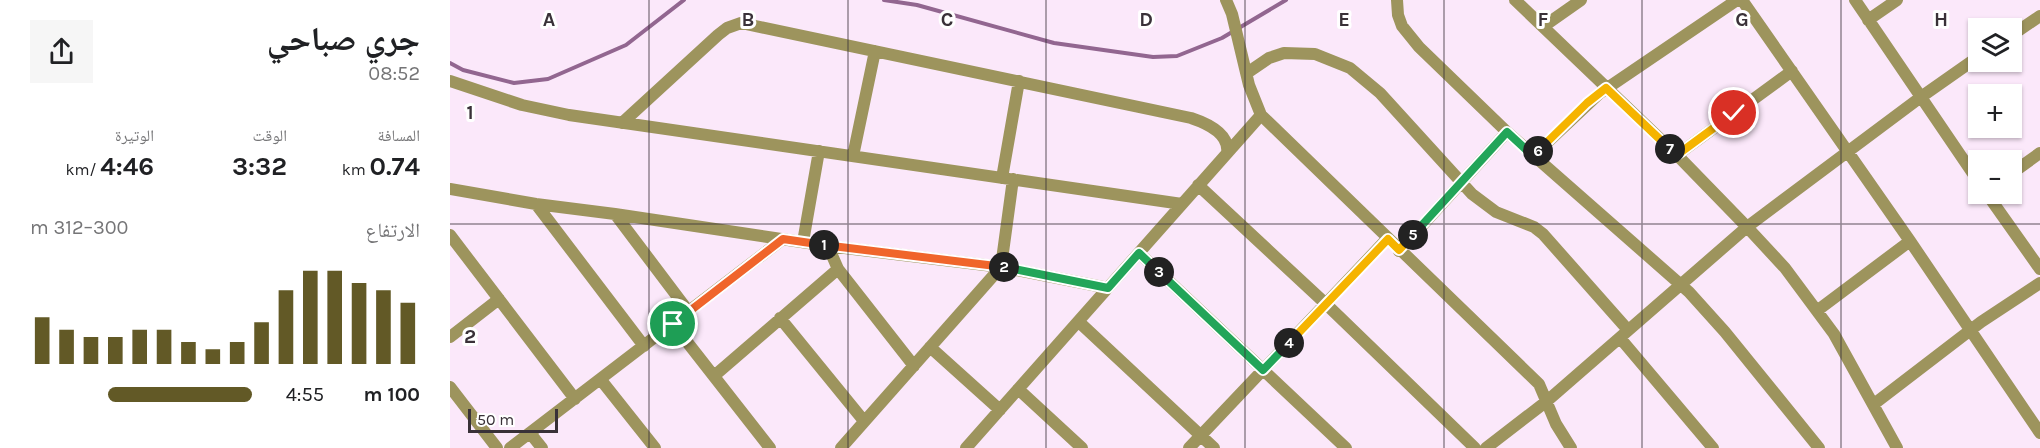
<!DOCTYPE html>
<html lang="ar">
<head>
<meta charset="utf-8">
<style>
	body { margin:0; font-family:Karla,"Noto Naskh Arabic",sans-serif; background:#f6f6f6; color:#202124; direction:rtl; height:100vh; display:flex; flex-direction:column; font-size:22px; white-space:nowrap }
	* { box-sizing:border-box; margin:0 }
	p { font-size:20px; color:#757577 }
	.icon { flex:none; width:33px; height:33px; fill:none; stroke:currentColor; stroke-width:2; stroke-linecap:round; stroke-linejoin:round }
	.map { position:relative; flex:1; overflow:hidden; direction:ltr }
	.side { display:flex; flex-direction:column; background:#fff; width:450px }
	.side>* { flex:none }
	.tools { position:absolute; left:1518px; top:18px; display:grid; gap:12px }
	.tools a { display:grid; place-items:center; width:54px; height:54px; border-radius:0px; background:#fff; box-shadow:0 2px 4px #0004; font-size:30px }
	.scale { position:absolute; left:18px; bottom:15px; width:90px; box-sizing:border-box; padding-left:6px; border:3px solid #393138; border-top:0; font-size:16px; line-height:21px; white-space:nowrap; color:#393138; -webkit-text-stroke:4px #fff; paint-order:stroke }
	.pin { position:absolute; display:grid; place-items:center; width:51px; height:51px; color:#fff; margin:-26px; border:3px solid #fff; border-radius:50%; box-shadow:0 2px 6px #0007 }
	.km { position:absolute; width:30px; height:30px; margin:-15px; border-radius:50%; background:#222; color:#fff; font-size:16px; line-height:30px; text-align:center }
	.round { display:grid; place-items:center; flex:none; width:63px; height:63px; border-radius:0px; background:#f6f6f6 }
	.head { display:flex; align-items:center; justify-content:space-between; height:102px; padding:0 30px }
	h1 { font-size:33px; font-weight:700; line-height:45px }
	.metrics { display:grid; grid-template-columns:repeat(3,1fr); gap:9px; height:102px; padding:6px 30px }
	.metrics div { display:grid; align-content:center }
	.metrics b { font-size:26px; font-weight:700 }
	.metrics small { font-size:16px; font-weight:400 }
	.metrics p { font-size:16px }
	.chart { height:168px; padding:12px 30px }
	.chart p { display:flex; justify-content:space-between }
	.chart svg { width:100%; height:108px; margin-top:6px; stroke:#625926; stroke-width:6 }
	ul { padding:0 30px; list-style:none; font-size:20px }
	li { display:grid; grid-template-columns:96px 72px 1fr; align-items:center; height:45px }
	li i { height:15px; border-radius:8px; background:#625926 }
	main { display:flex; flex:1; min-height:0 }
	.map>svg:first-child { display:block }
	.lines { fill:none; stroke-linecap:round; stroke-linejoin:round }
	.stream { stroke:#926690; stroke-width:4 }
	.street { stroke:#9d945d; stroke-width:12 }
	.split-1-casing { stroke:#fff; stroke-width:12 }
	.split-2-casing { stroke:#fff; stroke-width:12 }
	.split-3-casing { stroke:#fff; stroke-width:12 }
	.split-4-casing { stroke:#fff; stroke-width:12 }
	.split-5-casing { stroke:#fff; stroke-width:12 }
	.split-6-casing { stroke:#fff; stroke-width:12 }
	.split-7-casing { stroke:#fff; stroke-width:12 }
	.split-8-casing { stroke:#fff; stroke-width:12 }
	.split-1 { stroke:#f0652b; stroke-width:8 }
	.split-2 { stroke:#f0652b; stroke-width:8 }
	.split-3 { stroke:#22a559; stroke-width:8 }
	.split-4 { stroke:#22a559; stroke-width:8 }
	.split-5 { stroke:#f5b400; stroke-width:8 }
	.split-6 { stroke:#22a559; stroke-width:8 }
	.split-7 { stroke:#f5b400; stroke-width:8 }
	.split-8 { stroke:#f5b400; stroke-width:8 }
	.grid { fill:none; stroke:#393138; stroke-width:1.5; stroke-opacity:0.55 }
	.grid-label { font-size:20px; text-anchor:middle; font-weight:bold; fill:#393138; stroke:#fff; stroke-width:6; stroke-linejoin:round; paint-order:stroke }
</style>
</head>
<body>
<main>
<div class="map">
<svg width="1590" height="448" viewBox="0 0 1590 448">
	<rect width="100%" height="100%" fill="#fbe8fa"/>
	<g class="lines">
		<path class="stream" d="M434 0 467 5 604 43 703 57 727 56 772 38 836 0
			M0 63 13 70 64 83 98 79 176 45 234 0"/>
		<path class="street" d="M776 0 782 14 799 85 811 115 1089 384 1106 424 1121 448
			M947 0 948 15 952 26 969 47 1057 132 1239 292 1275 332 1369 448
			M1065 0 1227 155 1297 227 1335 268 1384 334 1447 448
			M1292 0 1460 241 1590 433
			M1405 0 1528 181
			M1418 20 1447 0
			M1094 26 1131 0
			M1562 35 1590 16
			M797 73 819 58 834 53 865 54 900 68 930 93 1022 194 1046 212 1084 227 1093 234 1178 330
			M0 81 72 105 119 115 732 204
			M172 123 268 35 277 28 291 23 741 118C756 123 780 133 777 153
			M1227 155 1342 71
			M403 156 425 51
			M1083 156 1150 93 1287 0
			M1562 173 1590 153
			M552 178 569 81
			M748 185 876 304 1025 448
			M0 189 86 204 165 214 378 246 551 267 658 288
			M1537 194 1590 269
			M86 204 194 346
			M165 214 239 312
			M0 235 125 399
			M353 242 369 151
			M378 246 388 269 464 366
			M949 251 1057 132
			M689 253 896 448
			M1368 310 1460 241
			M330 318 414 421
			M629 322 764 448
			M223 324 320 448
			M0 337 49 299
			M1170 338 1263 448
			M480 347 550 410
			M264 376 388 269
			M151 380 205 448
			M0 387 47 448
			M568 389 632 448
			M1424 404 1531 322 1590 283
			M80 433 92 448
			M60 448 333 239
			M391 448 551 267 563 179
			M516 448 811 115
			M739 448 937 239
			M1036 448 1097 401 1297 227 1471 97 1528 57"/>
	</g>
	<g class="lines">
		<defs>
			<path id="split-1" d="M223 324 333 239 374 245"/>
			<path id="split-2" d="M374 245 554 267"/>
			<path id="split-3" d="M554 267 658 288 689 253 709 272"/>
			<path id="split-4" d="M709 272 813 370 839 343"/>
			<path id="split-5" d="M839 343 938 239 949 250 963 235"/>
			<path id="split-6" d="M963 235 1057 132 1083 156 1088 151"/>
			<path id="split-7" d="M1088 151 1137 103 1156 88 1220 149"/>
			<path id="split-8" d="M1220 149 1227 155 1284 113"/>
		</defs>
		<use href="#split-1" class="split-1-casing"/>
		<use href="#split-2" class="split-2-casing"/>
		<use href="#split-3" class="split-3-casing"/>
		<use href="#split-4" class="split-4-casing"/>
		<use href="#split-5" class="split-5-casing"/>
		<use href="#split-6" class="split-6-casing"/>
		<use href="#split-7" class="split-7-casing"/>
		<use href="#split-8" class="split-8-casing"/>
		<use href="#split-1" class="split-1"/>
		<use href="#split-2" class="split-2"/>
		<use href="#split-3" class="split-3"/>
		<use href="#split-4" class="split-4"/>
		<use href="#split-5" class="split-5"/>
		<use href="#split-6" class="split-6"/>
		<use href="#split-7" class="split-7"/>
		<use href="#split-8" class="split-8"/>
	</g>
	<path class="grid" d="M199 0V448M398 0V448M596 0V448M795 0V448M994 0V448M1192 0V448M1391 0V448M0 224H1590"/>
	<g class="grid-label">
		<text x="99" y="26">A</text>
		<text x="298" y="26">B</text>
		<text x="497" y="26">C</text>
		<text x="696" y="26">D</text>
		<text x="894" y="26">E</text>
		<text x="1093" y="26">F</text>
		<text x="1292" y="26">G</text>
		<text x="1491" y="26">H</text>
		<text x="20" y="119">1</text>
		<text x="20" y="343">2</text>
	</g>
</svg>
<div class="tools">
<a><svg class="icon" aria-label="layers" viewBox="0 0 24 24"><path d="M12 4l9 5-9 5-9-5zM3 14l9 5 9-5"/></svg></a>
<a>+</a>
<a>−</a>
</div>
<div class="scale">50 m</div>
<div class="pin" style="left:223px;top:324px;background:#1e9e55"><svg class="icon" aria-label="arrive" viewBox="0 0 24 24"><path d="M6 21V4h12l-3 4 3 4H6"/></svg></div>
<div class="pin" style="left:1284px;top:113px;background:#d93025"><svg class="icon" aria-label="check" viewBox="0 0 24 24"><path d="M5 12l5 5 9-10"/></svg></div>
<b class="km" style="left:374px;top:245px">1</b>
<b class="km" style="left:554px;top:267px">2</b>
<b class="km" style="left:709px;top:272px">3</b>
<b class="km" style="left:839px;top:343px">4</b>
<b class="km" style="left:963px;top:235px">5</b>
<b class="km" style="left:1088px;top:151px">6</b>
<b class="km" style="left:1220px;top:149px">7</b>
</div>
<section class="side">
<div class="head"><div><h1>جري صباحي</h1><p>08:52</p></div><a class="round"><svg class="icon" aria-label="share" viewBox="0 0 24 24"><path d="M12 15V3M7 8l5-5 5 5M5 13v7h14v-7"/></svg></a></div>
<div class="metrics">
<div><p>المسافة</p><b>0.74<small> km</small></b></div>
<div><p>الوقت</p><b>3:32</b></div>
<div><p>الوتيرة</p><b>4:46<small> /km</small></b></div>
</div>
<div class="chart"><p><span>الارتفاع</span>300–312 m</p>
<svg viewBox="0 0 160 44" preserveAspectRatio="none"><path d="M5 44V25M15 44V30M25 44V33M35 44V33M45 44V30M55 44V30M65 44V35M75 44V38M85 44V35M95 44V27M105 44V14M115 44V6M125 44V6M135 44V11M145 44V14M155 44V19"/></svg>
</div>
<ul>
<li><b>100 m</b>4:55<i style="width:65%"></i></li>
</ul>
</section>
</main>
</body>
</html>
